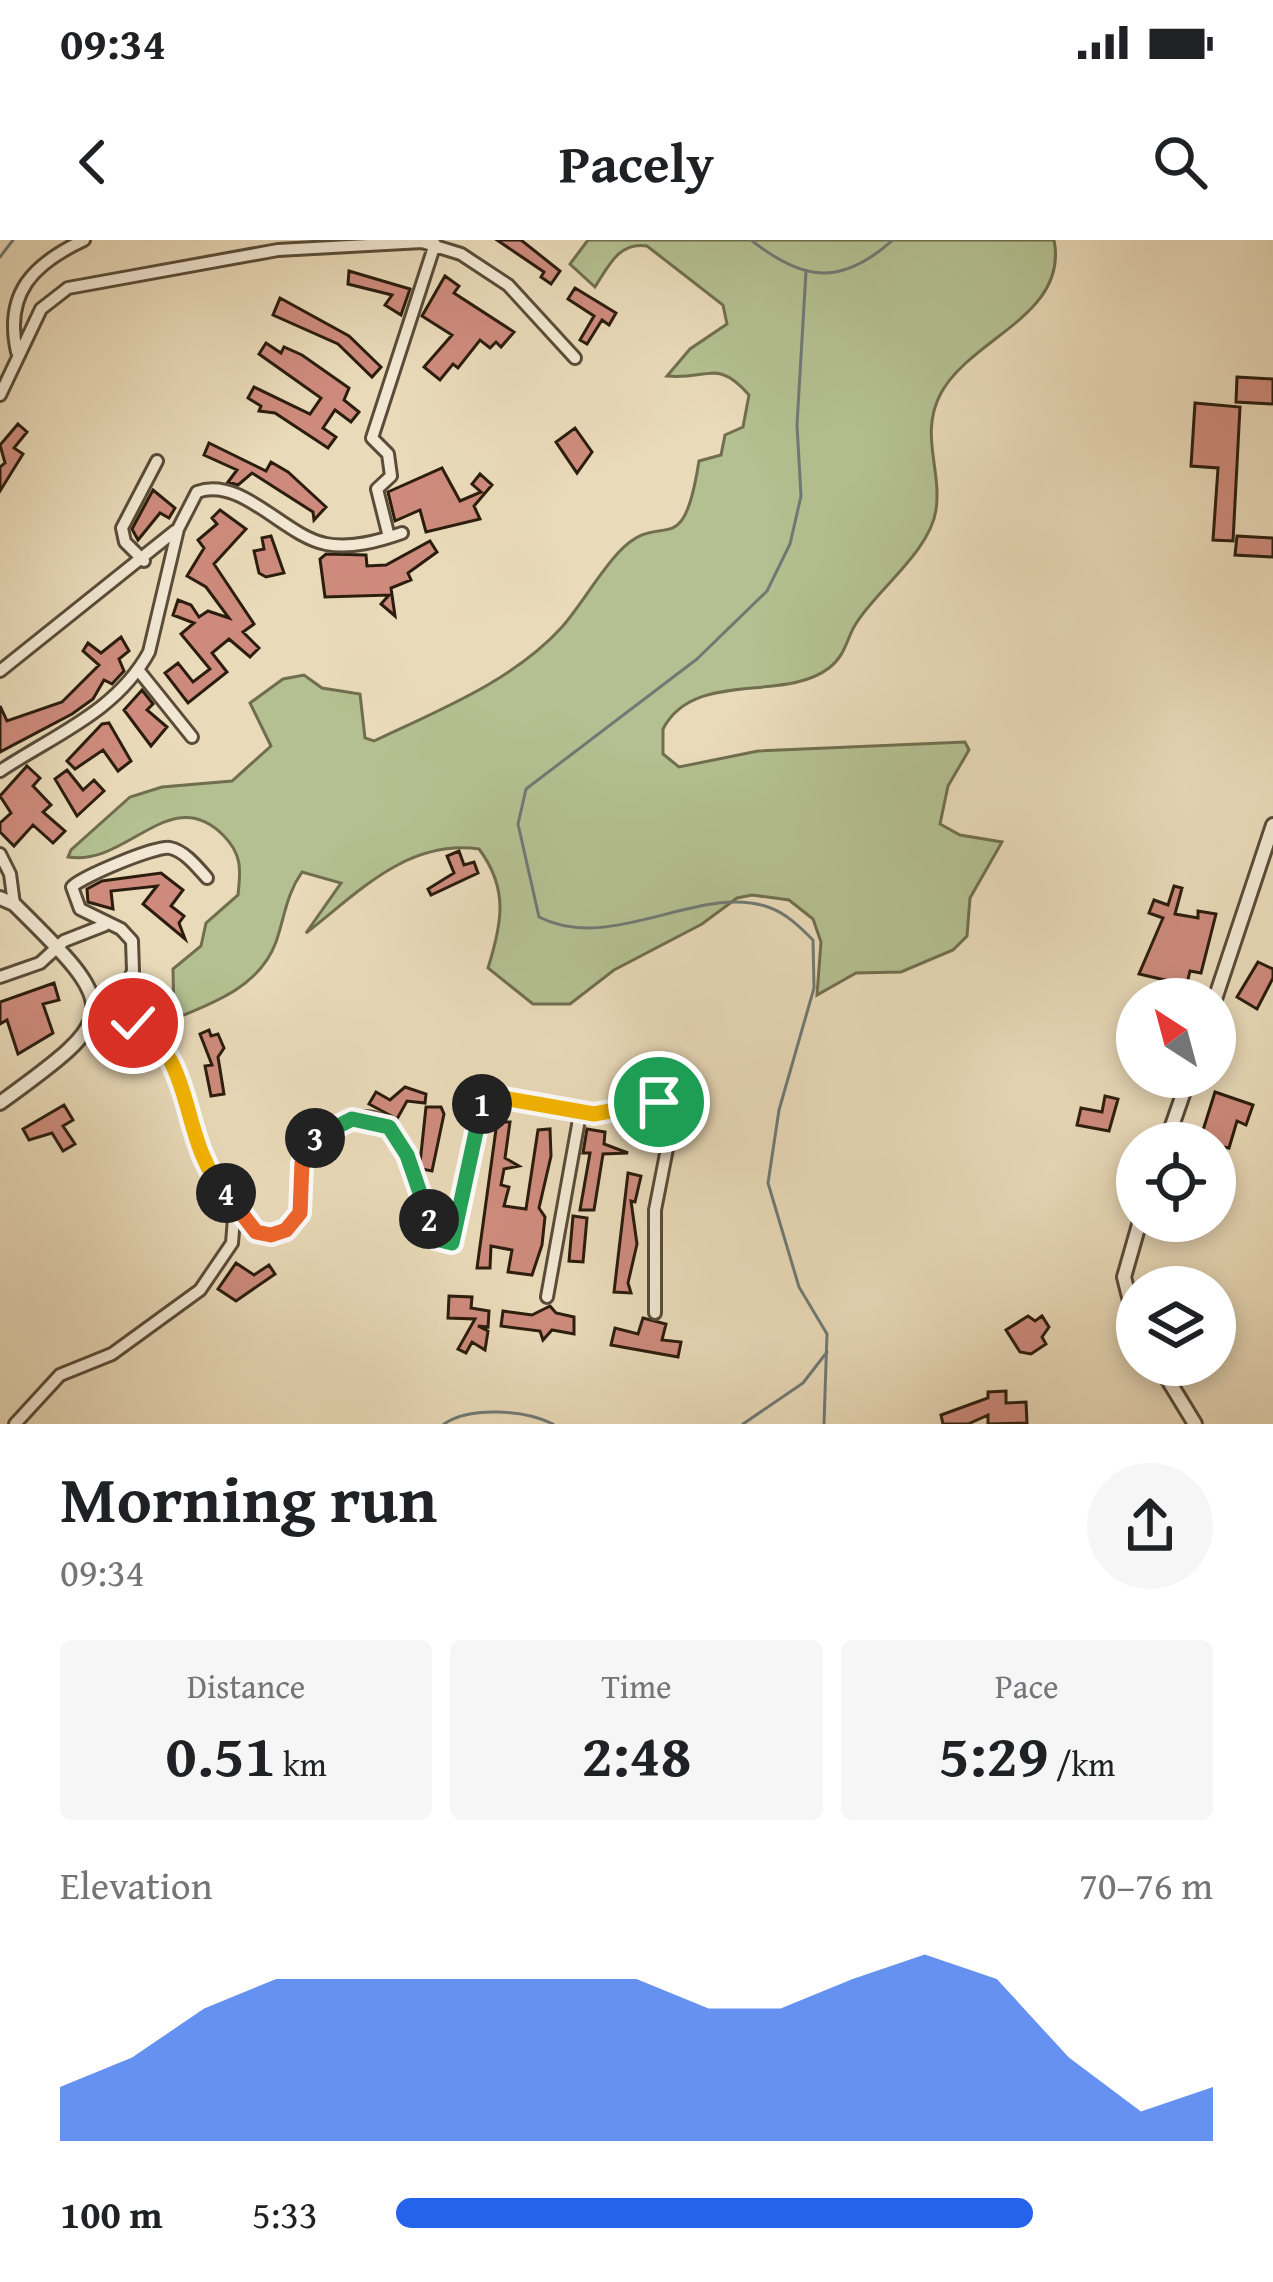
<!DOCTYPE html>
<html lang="en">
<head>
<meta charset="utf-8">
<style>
	body { margin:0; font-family:"Gentium Book Plus",serif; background:#f6f6f6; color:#202124; height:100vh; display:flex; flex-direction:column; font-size:45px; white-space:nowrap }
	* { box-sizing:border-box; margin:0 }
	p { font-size:39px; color:#757577 }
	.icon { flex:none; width:66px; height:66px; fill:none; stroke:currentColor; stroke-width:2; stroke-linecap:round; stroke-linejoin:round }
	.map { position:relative; height:1184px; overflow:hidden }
	.sheet { display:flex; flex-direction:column; background:#fff; flex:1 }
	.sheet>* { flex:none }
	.needle { width:78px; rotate:324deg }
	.controls { position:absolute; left:1116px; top:738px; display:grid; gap:24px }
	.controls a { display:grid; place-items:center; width:120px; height:120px; border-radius:50%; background:#fff; box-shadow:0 6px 18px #0003; font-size:60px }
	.pin { position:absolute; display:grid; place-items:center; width:102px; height:102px; color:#fff; margin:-51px; border:6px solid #fff; border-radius:50%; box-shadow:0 3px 12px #0007 }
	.km { position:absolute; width:60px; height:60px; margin:-30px; border-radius:50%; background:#222; color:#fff; font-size:33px; line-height:60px; text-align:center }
	.round { display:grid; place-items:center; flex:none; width:126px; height:126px; border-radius:63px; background:#f6f6f6 }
	.summary { display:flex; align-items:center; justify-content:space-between; height:204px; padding:0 60px }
	h1 { font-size:66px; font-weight:700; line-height:90px }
	.figures { display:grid; grid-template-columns:repeat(3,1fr); gap:18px; height:204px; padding:12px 60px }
	.figures div { display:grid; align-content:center; border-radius:12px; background:#f6f6f6; text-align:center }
	.figures b { font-size:60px; font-weight:700 }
	.figures small { font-size:33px; font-weight:400 }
	.figures p { font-size:33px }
	.chart { height:336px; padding:24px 60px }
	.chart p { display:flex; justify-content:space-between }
	.chart svg { width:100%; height:216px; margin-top:12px; fill:#2563eb; opacity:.7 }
	ul { padding:0 60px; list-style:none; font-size:39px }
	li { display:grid; grid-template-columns:192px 144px 1fr; align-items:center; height:90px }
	li i { height:30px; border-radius:15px; background:#2563eb }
	.status { display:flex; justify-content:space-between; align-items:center; height:84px; padding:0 60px; background:#fff; direction:ltr }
	.status svg { height:33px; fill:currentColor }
	header { display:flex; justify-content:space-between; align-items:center; height:156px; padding:0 60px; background:#fff; font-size:54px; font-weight:700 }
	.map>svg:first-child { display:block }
	.green { fill:#b4c091; stroke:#706e4f; stroke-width:3 }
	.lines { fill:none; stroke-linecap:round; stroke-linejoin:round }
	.stream { stroke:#6f7a75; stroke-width:3 }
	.building { fill:#ce8b7d; stroke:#2b1d0d; stroke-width:3 }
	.minor-casing { stroke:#5a4c38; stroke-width:16 }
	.tertiary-casing { stroke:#5a4c38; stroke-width:18 }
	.minor { stroke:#f1e7d2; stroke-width:10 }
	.tertiary { stroke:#f1e7d2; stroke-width:12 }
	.split-1-casing { stroke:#fff; stroke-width:24 }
	.split-2-casing { stroke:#fff; stroke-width:24 }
	.split-3-casing { stroke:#fff; stroke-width:24 }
	.split-4-casing { stroke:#fff; stroke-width:24 }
	.split-5-casing { stroke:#fff; stroke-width:24 }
	.split-1 { stroke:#f5b400; stroke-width:15 }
	.split-2 { stroke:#22a559; stroke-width:15 }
	.split-3 { stroke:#22a559; stroke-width:15 }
	.split-4 { stroke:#f0652b; stroke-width:15 }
	.split-5 { stroke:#f5b400; stroke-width:15 }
</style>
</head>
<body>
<div class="status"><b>09:34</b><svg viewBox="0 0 49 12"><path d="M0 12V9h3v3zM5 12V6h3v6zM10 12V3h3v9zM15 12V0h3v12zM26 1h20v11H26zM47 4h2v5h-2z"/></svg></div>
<header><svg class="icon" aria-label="back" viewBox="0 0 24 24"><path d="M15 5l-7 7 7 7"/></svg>Pacely<svg class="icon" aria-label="search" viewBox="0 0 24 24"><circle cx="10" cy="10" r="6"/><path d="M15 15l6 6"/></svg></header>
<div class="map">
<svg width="1273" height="1184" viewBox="0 0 1273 1184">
	<rect width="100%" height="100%" fill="#e9dab9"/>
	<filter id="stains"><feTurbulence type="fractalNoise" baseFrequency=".00167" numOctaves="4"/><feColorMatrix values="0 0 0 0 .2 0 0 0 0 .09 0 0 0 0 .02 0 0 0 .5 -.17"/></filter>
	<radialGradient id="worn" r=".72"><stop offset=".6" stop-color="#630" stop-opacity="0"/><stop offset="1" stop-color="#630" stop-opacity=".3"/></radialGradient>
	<path class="green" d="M588 0H1054C1069 75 972 97 941 153 919 194 942 229 936 270 930 311 878 349 857 382 846 398 847 414 829 428 784 463 694 429 663 489V514L679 527 758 511 965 502 969 510 948 546 940 584 960 595 1002 602 970 658 967 696 953 710 901 732 856 733 817 755 821 702 813 679 789 660 752 655 737 658 702 684 614 730 570 764H533L488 728C502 683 509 649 479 609 407 599 358 653 306 693L341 643 302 632C286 655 285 676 276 702 260 746 214 763 174 779L173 729 201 706 206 683 238 655C241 629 242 614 223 595 170 542 127 627 68 617L71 610 130 557 162 547 232 541 271 506 250 463 283 439 304 435 322 448 360 454 365 498 374 501C439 470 513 441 562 387 582 364 597 336 618 313 663 264 682 329 699 221L721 215 725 195 743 187 749 155C717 118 708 140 667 136L690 109 727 84 723 65 647 6C619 1 608 27 595 47L570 24Z"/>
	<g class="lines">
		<path class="stream" d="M751 0C804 42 841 46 893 0
			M0 17 13 0
			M806 31 797 185 801 256 790 304 767 351 697 419 526 549 518 584 539 677C611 714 701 643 768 667 786 673 800 687 813 700L814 748 779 870 768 943 799 1047 827 1094 824 1184
			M444 1184C470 1166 525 1170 553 1184
			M743 1184 803 1143 827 1112"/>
	</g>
	<path class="building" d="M497 0H521L560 31 551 44 541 37 544 32Z
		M349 31 410 49 401 75 385 65 392 55 348 44Z
		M445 36 459 46 454 53 514 92 501 107 496 102 490 108 480 100 458 128 453 124 440 140 424 127 452 95 422 76Z
		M575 48 616 73 609 85 602 80 587 104 580 100 594 76 568 59Z
		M280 58 349 96 381 127 372 137 338 104 273 75Z
		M266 103 281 113 284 107 302 115 349 148 344 160 359 172 351 182 335 170 323 188 336 197 328 208 275 173 259 171 261 166 248 158 254 147 310 174 321 158 259 114Z
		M1237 137 1273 139V164L1236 162Z
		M1195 163 1240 167 1233 301 1213 300 1218 228 1191 226Z
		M18 184 27 192 14 208 23 214 0 251V227L5 223 0 205Z
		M575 188 592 212 577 233 556 202Z
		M209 203 266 231 271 222 288 232 326 267 314 280 313 272 252 233 238 245 228 242 237 230 204 215Z
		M442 228 460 261 481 252 472 244 480 234 492 245 474 266 480 279 426 292 420 270 395 281 388 252Z
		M153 250 175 268 169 278 160 273 138 300 132 289Z
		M220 270 246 289 214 324 254 384 243 392 259 408 250 417 229 399 212 413 227 432 188 463 165 433 178 423 193 442 210 429 181 394 194 383 173 375 178 360 191 365 199 377 208 371 229 378 206 347 187 336 204 308 198 300 217 284 212 278Z
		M271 296 284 333 266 337 259 333 254 311 264 309 262 298Z
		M1237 296 1273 298V317L1235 315Z
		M430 301 437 312 408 333 411 340 391 348 395 376 381 364 389 355 325 357 320 319 326 314 366 315 367 326 386 325Z
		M121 397 129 411 119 419 124 431 112 444 104 440 93 459 72 474 0 512V466L7 481 62 462 99 425 83 411 88 403 101 413Z
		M142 450 153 464 147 470 167 487 151 506 124 470Z
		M109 483 131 521 118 531 103 510 75 529 67 521 102 484Z
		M27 526 40 538 33 546 51 565 43 572 65 591 53 603 33 585 14 606 0 592V583L11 573 0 556Z
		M67 530 83 550 94 540 104 551 77 576 55 539Z
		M459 611 464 625 474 622 478 633 431 655 428 649 454 633 447 616Z
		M161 633 183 650 171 666 184 676 179 683 185 699 143 664 157 646 111 651 113 669 88 662 87 649 102 641Z
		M1174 646 1182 648 1175 674 1198 678V671L1216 674 1201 733 1190 731 1184 756 1167 752 1169 741 1139 734 1163 678 1149 673 1154 660 1168 665Z
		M1258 722 1273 729V738L1257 769 1237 757Z
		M54 743 59 760 43 764 53 793 18 814 7 780 0 784V762Z
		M209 790 211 796 218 794 224 808 218 817 224 854 211 856 205 826 212 825 200 794Z
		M405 847 426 854 425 863 407 861 397 879 369 864 376 852 390 860Z
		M1215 852 1253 865 1246 885 1237 881 1229 908 1199 903Z
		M1105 856 1118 859 1109 891 1077 885 1081 868 1102 872Z
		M64 865 73 880 63 886 75 904 63 911 52 893 29 900 23 889Z
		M426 867H441L444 874 432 931 422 929 420 923Z
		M497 882H510L505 918 519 926 504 929 501 945 509 947 504 966 526 969 538 890 550 889 551 916 539 968 545 977 542 1005 532 1035 508 1032 512 1010 491 1006 490 1028H477Z
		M587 889 605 892 604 904 628 913 603 914 594 970H580L590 913H583Z
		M628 933 641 936 635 962 631 961 637 1004 628 1043 631 1053 614 1052Z
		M573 976 587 978 583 1022 569 1021Z
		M236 1023 254 1035 269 1025 275 1034 236 1061 218 1049Z
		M449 1056 472 1057 471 1068 489 1071 488 1087 478 1086 488 1091 485 1110 472 1102 466 1113 458 1109 475 1079 448 1078Z
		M550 1066 556 1073 574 1077V1094L552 1090 543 1100 540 1091 501 1086 503 1071 532 1075Z
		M1028 1076 1035 1081 1042 1076 1049 1087 1042 1097 1046 1104 1031 1114 1020 1112 1006 1090Z
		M643 1078 666 1084 662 1100 681 1102 678 1117 611 1105 615 1088 638 1094Z
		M1006 1151V1163L1026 1162 1027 1183 988 1184V1175L968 1184H943L941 1175 988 1158V1152Z"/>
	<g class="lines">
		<defs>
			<path id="minor" d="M17 112C4 53 33 24 84 0
				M0 155 41 69 68 48 278 10 422 2 461 14 508 45 575 118
				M389 297 377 249 391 236 388 214 372 198 435 4
				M144 321 125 302 122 288 157 221
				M0 431 175 291
				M139 431 192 497
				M0 531C54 495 116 472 149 412L178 289 197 252C242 236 284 296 326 304 351 309 379 301 402 293
				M0 614 10 634 14 664
				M0 737 40 723 64 701 105 685
				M93 775 133 783 166 809 196 909 250 987 271 996 298 978C306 957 297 934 306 913 312 899 324 888 339 882 430 849 403 992 449 1005L480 868 487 859 580 874 664 864 673 878 655 970V1073
				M112 779 133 731 132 701 121 689 80 669 72 647C81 637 157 605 170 608 185 611 198 628 207 638
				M547 1057 580 874
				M15 1184 60 1135 112 1114 200 1050 232 1003 235 966"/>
			<path id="tertiary" d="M0 658 14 664C122 770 122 775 0 863
				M1215 759 1273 585
				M1166 903 1189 837
				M1137 1089 1124 1037 1140 981
				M1159 1125 1195 1184"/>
		</defs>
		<use href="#minor" class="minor-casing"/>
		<use href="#tertiary" class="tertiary-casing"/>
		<use href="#minor" class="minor"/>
		<use href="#tertiary" class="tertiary"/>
	</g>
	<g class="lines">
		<defs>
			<path id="split-1" d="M482 864 498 857 594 874 659 862"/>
			<path id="split-2" d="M429 979 436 999 452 1003 482 864"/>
			<path id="split-3" d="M315 898 352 879 389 887 407 915 429 979"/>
			<path id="split-4" d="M226 953 256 992 271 995 286 990 300 973 302 923 315 898"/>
			<path id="split-5" d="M133 783C198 817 178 902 226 953"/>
		</defs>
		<use href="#split-1" class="split-1-casing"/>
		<use href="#split-2" class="split-2-casing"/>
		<use href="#split-3" class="split-3-casing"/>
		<use href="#split-4" class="split-4-casing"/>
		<use href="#split-5" class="split-5-casing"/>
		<use href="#split-1" class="split-1"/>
		<use href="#split-2" class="split-2"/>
		<use href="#split-3" class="split-3"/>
		<use href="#split-4" class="split-4"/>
		<use href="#split-5" class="split-5"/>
	</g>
	<rect width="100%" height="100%" filter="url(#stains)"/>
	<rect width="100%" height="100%" fill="url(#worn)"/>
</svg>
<div class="controls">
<a><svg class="needle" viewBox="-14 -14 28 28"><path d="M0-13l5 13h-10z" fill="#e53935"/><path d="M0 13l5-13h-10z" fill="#757577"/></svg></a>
<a><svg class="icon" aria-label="locate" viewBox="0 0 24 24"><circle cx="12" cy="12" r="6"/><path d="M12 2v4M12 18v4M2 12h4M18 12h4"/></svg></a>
<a><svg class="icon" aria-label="layers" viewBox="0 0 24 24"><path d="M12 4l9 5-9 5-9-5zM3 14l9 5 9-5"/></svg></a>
</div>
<div class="pin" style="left:659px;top:862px;background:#1e9e55"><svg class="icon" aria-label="arrive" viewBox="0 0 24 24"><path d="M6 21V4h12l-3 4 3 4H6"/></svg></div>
<div class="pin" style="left:133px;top:783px;background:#d93025"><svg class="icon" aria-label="check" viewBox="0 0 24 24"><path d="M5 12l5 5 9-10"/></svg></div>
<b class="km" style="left:482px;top:864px">1</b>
<b class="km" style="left:429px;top:979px">2</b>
<b class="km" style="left:315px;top:898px">3</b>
<b class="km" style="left:226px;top:953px">4</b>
</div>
<section class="sheet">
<div class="summary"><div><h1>Morning run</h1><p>09:34</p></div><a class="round"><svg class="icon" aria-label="share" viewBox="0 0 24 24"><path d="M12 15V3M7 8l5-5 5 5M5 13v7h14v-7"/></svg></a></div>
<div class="figures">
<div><p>Distance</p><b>0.51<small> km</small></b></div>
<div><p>Time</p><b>2:48</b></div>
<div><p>Pace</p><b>5:29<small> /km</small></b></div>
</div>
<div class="chart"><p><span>Elevation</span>70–76 m</p>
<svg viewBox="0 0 160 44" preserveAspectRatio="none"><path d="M0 44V33L10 27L20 17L30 11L40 11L50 11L60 11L70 11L80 11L90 17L100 17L110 11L120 6L130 11L140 27L150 38L160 33V44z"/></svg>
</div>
<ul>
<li><b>100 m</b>5:33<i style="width:78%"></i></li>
</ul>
</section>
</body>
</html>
